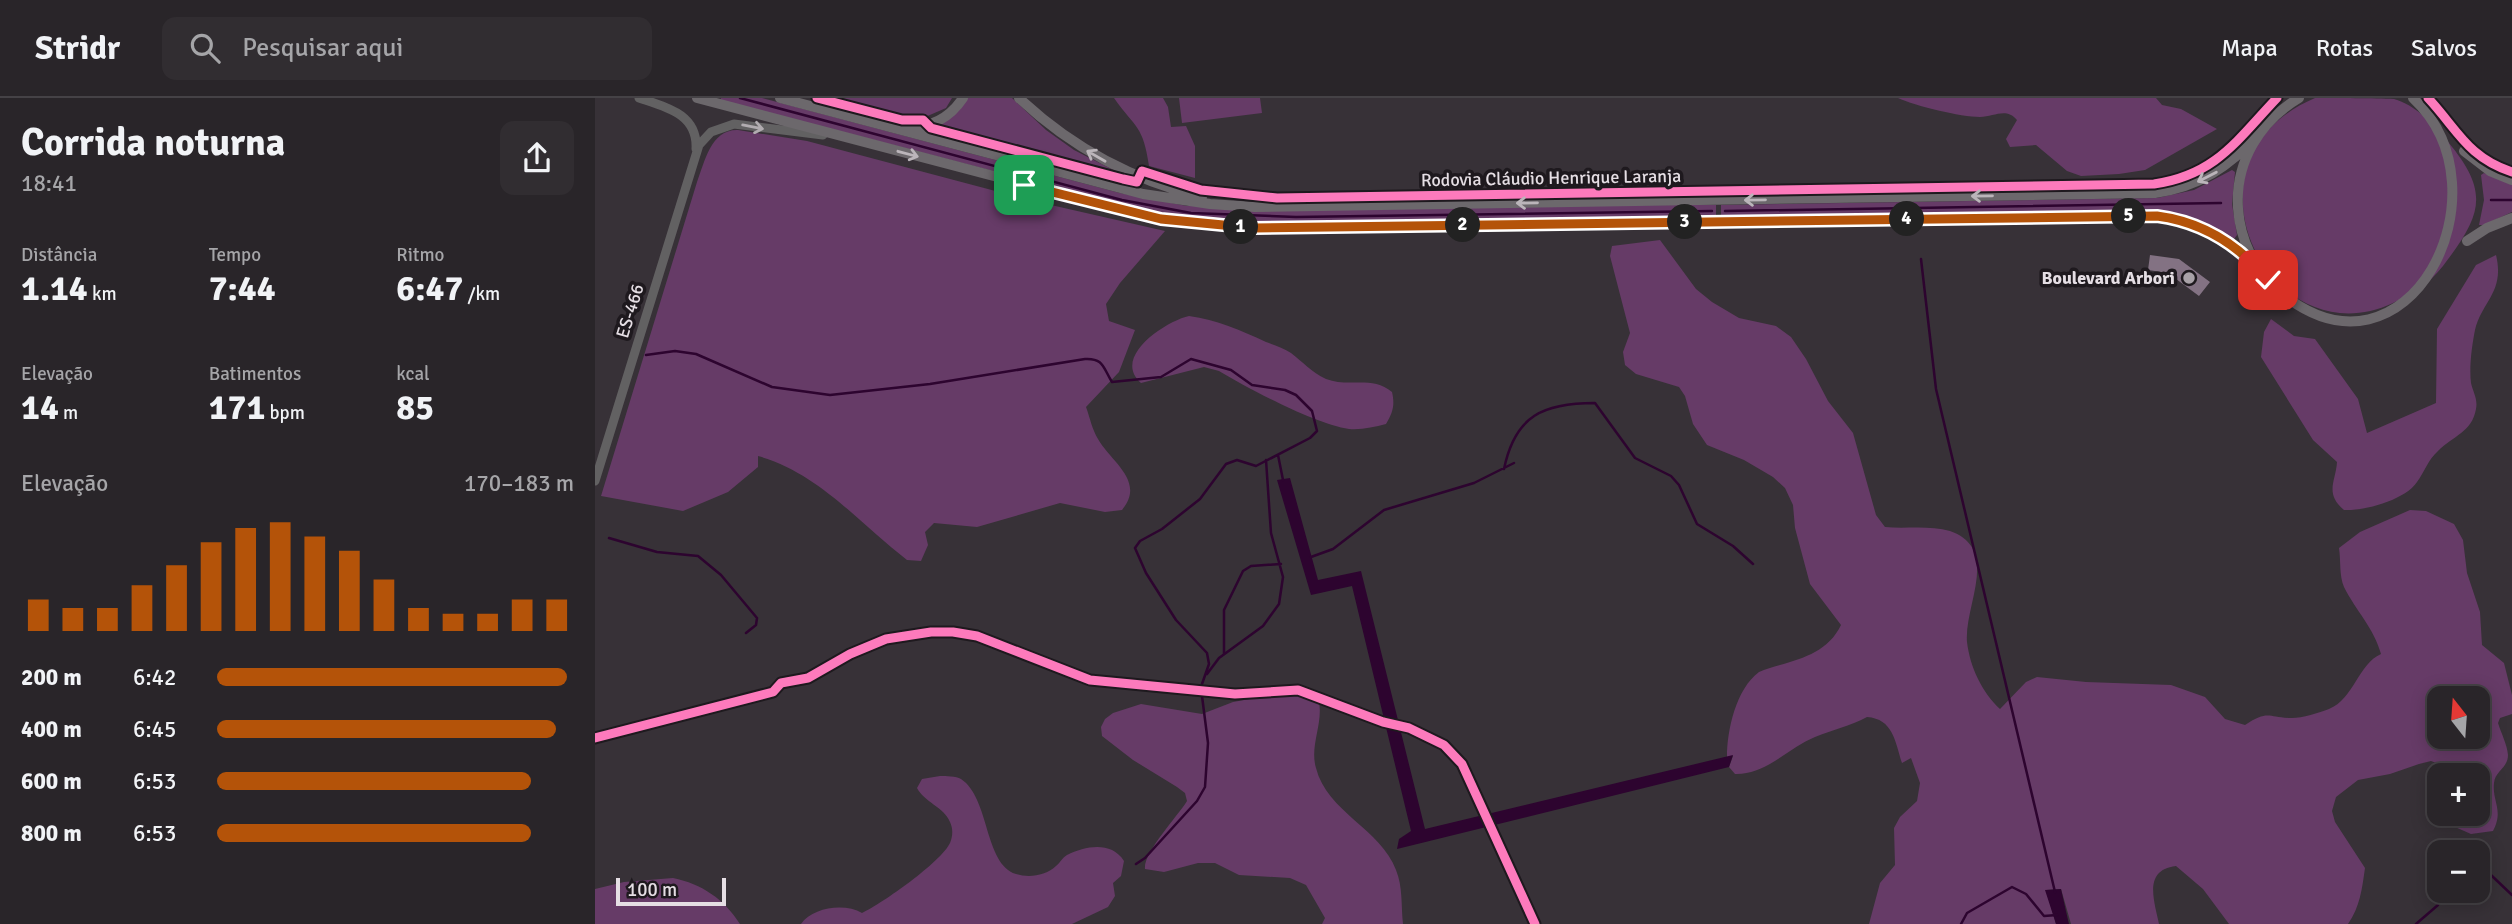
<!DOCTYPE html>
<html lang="pt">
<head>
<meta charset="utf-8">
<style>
	body { margin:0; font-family:Signika,sans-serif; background:#312d31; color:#f1f3f6; height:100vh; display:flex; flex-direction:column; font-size:26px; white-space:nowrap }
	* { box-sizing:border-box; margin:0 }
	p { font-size:23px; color:#a5a5a8 }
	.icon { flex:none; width:38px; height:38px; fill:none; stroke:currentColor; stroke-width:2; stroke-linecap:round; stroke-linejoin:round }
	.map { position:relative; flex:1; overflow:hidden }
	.side { display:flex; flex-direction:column; background:#292529; width:595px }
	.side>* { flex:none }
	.needle { width:46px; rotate:343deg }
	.tools { position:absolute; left:1832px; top:588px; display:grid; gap:14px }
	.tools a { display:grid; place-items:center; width:63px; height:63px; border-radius:14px; background:#292529; box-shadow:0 4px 18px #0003,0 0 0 2px #454246; font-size:35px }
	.scale { position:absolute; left:21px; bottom:18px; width:110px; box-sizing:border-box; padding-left:7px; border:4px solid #e5dee4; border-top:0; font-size:19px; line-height:24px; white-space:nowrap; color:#e5dee4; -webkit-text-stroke:5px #1e191e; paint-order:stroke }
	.pin { position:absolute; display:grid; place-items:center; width:60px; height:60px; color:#fff; margin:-30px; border-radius:14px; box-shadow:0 4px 10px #0006 }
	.km { position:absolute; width:35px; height:35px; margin:-18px; border-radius:50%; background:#222; color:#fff; font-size:19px; line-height:35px; text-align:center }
	.round { display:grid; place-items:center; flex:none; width:74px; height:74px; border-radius:14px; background:#312d31 }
	.summary { display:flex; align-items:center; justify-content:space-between; height:119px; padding:0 21px }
	h1 { font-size:38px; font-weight:700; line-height:52px }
	.metrics { display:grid; grid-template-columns:repeat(3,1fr); gap:10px; height:119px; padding:7px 21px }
	.metrics div { display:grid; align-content:center }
	.metrics b { font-size:35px; font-weight:700 }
	.metrics small { font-size:19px; font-weight:400 }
	.metrics p { font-size:19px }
	.chart { height:196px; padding:14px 21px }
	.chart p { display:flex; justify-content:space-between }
	.chart svg { width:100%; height:126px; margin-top:7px; stroke:#b45309; stroke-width:6 }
	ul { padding:0 21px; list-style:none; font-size:23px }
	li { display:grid; grid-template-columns:112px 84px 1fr; align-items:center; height:52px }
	li i { height:18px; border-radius:9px; background:#b45309 }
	header { display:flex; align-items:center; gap:42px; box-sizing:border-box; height:98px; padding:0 35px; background:#292529; border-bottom:2px solid #454246 }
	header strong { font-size:33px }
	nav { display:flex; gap:38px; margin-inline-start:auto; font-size:24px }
	.search { width:490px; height:63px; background:#312d31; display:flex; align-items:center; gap:18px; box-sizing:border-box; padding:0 24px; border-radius:14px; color:#a5a5a8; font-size:26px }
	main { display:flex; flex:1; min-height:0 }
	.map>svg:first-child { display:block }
	.green { fill:#663b67; fill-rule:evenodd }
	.water { fill:#2d042f }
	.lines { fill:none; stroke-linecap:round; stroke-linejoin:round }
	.stream { stroke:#2d042f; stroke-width:2.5 }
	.building { fill:#837283 }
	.minor { stroke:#626162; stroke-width:9 }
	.major { stroke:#6c686c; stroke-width:10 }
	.cycleway-casing { stroke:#1e191e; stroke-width:13 }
	.cycleway { stroke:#fd7abc; stroke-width:9 }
	.oneway { stroke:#b1acb0 }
	.oneway2 { stroke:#bbb5ba }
	.route-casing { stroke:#fff; stroke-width:14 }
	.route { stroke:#b45309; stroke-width:9 }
	.poi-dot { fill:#a8a1a7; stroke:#1e191e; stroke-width:2.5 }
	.labels { text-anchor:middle; stroke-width:7; stroke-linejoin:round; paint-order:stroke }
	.street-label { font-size:18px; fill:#e5dee4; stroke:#1e191e }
	.poi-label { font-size:18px; font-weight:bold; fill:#e5dee4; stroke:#1e191e; text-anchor:end }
</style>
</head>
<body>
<header>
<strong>Stridr</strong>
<div class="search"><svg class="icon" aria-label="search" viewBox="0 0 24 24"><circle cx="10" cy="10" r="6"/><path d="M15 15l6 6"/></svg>Pesquisar aqui</div>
<nav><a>Mapa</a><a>Rotas</a><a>Salvos</a></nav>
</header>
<main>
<section class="side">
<div class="summary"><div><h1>Corrida noturna</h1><p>18:41</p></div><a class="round"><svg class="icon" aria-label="share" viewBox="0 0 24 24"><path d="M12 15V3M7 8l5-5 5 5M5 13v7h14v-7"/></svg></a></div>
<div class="metrics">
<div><p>Distância</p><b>1.14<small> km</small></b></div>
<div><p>Tempo</p><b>7:44</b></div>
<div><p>Ritmo</p><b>6:47<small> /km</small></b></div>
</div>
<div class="metrics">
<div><p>Elevação</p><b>14<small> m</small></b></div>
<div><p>Batimentos</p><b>171<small> bpm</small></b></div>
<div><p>kcal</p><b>85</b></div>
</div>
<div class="chart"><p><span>Elevação</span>170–183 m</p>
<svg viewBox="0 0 160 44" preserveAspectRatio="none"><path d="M5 44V33M15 44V36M25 44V36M35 44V28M45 44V21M55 44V13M65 44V8M75 44V6M85 44V11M95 44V16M105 44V26M115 44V36M125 44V38M135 44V38M145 44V33M155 44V33"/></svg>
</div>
<ul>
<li><b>200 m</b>6:42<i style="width:98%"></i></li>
<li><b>400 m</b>6:45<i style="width:95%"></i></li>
<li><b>600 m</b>6:53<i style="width:88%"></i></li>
<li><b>800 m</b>6:53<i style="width:88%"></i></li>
</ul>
</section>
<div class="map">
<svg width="1917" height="826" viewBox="0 0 1917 826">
	<rect width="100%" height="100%" fill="#373137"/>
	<path class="green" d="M126 0H167L525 95 592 108 1121 107V119L659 126 567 117 125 2Z
		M231 0H357L351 10 321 23Z
		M372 0H417L451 32 479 52 536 81 341 29Z
		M519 0H568L573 9 576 29 591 28 600 48V80L554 68C548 27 541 31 519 0Z
		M584 0H665L667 15 587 25Z
		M1303 0H1561L1567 7 1586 11 1622 31 1550 72 1524 76 1486 78 1472 73 1441 47 1415 49 1411 41 1422 22C1411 9 1399 19 1385 19 1366 19 1320 8 1303 0Z
		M1720 0C1742 0 1779 0 1799 1 1820 7 1836 24 1849 39 1895 93 1889 114 1848 168 1834 186 1818 195 1798 205 1674 263 1574 62 1720 0Z
		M143 32 212 43 434 102 570 133 525 185 511 206 514 223 540 232 524 274 491 309C495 320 497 331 503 341 516 364 551 383 527 412L510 414 465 405 382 429 339 425 330 434 333 447 326 463 312 462C264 425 224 375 163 358V369L133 394 88 413 6 398 102 84C110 63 116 31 143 32Z
		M1637 72 1640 74 1637 106 1642 137 1639 141 1603 122 1560 113 1126 119V107L1562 100 1599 92Z
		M1889 75 1917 87V114L1889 127H1884L1889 102 1886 77Z
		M1065 142 1101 191 1117 204 1144 220 1181 228 1196 239 1211 261 1233 303 1258 335 1281 417 1290 429C1311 431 1335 427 1355 433 1406 451 1369 507 1372 544 1375 569 1387 594 1405 611L1431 584 1442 579 1491 584 1576 587 1610 599 1630 621 1650 627C1674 611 1673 620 1697 620 1707 620 1724 615 1734 611 1759 601 1763 566 1786 556 1779 530 1761 513 1749 489 1744 477 1746 463 1744 450L1765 434 1815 412 1831 413 1859 426 1868 442 1872 475 1885 514 1887 547 1909 565 1917 597V616L1905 620 1903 625C1906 635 1912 646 1913 657 1913 670 1900 673 1899 685 1897 704 1909 712 1898 733L1876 736 1860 729 1856 722 1858 716H1883V677H1861L1857 671 1836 663 1824 666 1795 676 1763 682 1741 699 1737 713 1740 724 1770 770C1767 791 1765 809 1753 826H1634L1608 791 1581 768C1548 772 1559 802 1564 826H1476L1466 791 1451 792 1461 826H1274L1285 785 1300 767 1299 730 1305 719 1322 703 1325 685 1316 660 1307 665C1300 643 1298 621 1272 619 1255 628 1237 632 1220 639 1193 650 1171 677 1140 676L1134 669 1138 658 1132 659C1132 632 1141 591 1164 574 1170 571 1178 569 1185 567 1210 560 1234 552 1246 527L1215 486 1200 430 1198 407 1190 390 1178 379 1149 362 1112 347 1098 326 1090 298 1084 289 1041 276 1030 267 1028 254 1035 235 1015 158 1017 148ZM1844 600H1883V639H1844Z
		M1901 157C1910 194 1887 203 1880 232 1877 247 1874 269 1876 285 1878 294 1883 301 1881 311 1877 334 1858 338 1843 353 1833 362 1830 373 1822 384 1810 402 1770 413 1749 412 1729 395 1741 383 1742 364L1718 342 1666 259 1669 234 1676 221 1699 238 1720 241 1763 301 1772 335 1841 305 1842 231 1881 167Z
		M594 218C622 222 645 232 671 244 679 247 689 250 696 255 708 264 716 274 731 281 754 290 777 277 797 294 800 307 798 314 791 326 779 329 767 332 754 331 720 326 654 291 624 273L609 269 546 285C516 259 571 223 594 218Z
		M682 596 715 597 723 600C730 623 714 647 721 670 732 714 786 731 801 772 808 789 806 808 808 826H727L730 820 711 787 695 780 644 777 620 765H603L569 774 550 771C548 755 582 719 592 703L590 695 582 689 538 662 507 638 506 629 510 621 518 615 546 606 607 616 638 604Z
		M345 678C351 678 361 678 366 681 395 700 389 766 421 776 434 780 450 778 461 768 465 765 467 760 472 757 491 748 516 743 529 763L526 778 518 785 520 798 513 809 477 826H206C218 809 250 805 267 815 288 805 346 764 355 745 358 737 358 731 355 724 349 709 329 704 322 690L327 681Z
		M78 780C107 786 129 801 145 826H0V791L29 784Z"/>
	<path class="water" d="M695 380 723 482 766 473 830 731 1138 657 1134 669 802 751 804 741 816 733 757 488 716 497 682 382Z
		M1466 791 1473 822 1474 826H1461L1450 792Z"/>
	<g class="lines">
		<path class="stream" d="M145 0 527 102 596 115 701 119 1117 113
			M1896 102H1917
			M1130 113 1626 105
			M1326 161 1341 291 1460 794
			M51 257 80 253 101 256 177 289 235 297 335 286 490 261C509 260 508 270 517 284L566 279 596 261 636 272 657 287 690 292 701 297 717 313 722 333 715 340 661 368 642 362 631 366 605 401 567 431 545 443 540 450 551 475 581 522 612 555 614 566 607 586
			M683 357 688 382
			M909 371C920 317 949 305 1000 305L1040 360 1076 378 1084 387 1102 426 1138 448 1158 466
			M14 440 62 454 103 458 126 477 162 520 161 527 151 535
			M716 459 738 451 789 412 879 385 919 365
			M629 556V512L648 473 656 468 686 466
			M612 576 624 560 668 528 684 506 688 479 676 435 671 362
			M541 766 550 760 602 703 610 689 613 645 607 598
			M1883 778 1896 777 1917 797
			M1366 826 1372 815 1417 789 1431 796 1449 818 1462 817
			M1821 826 1843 807 1847 793"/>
	</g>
	<path class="building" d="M1555 157 1584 161 1615 184 1604 198 1573 175 1553 172Z"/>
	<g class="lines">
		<path class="minor" d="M44 0C71 9 103 16 101 51
			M0 383 104 47 116 34 139 26 228 37
			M0 640 178 594 186 585 213 580 255 556 291 541 336 534H358L382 538 495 582 640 596 703 592 788 624 814 630 849 647 867 666 940 826"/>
		<path class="major" d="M102 0 543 116 612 127 682 130 1550 118C1597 120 1633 140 1665 173
			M185 0 548 96 615 106 660 109 1560 95C1604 89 1635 68 1664 36
			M424 0C476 49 537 82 607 99
			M1704 0C1665 23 1640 64 1643 110 1645 142 1660 173 1685 194 1813 300 1917 92 1818 0
			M312 30C336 29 354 21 368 0
			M1869 53 1895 73 1917 82
			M1872 143 1892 130 1917 120"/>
		<defs>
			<path id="cycleway" d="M222 0 307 22H328L336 30 528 81 542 84 547 73 606 92 682 100 1559 86C1621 77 1642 42 1682 0
				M1833 0C1862 31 1873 60 1917 74
				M0 640 178 594 186 585 213 580 255 556 291 541 336 534H358L382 538 495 582 640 596 703 592 788 624 814 630 849 647 867 666 940 826"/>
		</defs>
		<use href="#cycleway" class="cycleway-casing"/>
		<use href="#cycleway" class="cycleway"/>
	</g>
	<defs><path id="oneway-shaft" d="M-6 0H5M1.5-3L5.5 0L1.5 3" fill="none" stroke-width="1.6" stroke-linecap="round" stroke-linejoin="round" transform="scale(1.75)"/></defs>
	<use class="oneway" href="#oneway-shaft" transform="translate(158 29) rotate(11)"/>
	<g class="oneway2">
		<use href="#oneway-shaft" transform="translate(313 56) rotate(15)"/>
		<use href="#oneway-shaft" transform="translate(501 58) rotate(-150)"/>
		<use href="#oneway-shaft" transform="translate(1612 79) rotate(153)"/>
		<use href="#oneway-shaft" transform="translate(1387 98) rotate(179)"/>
		<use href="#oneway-shaft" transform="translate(1160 102) rotate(179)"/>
		<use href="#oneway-shaft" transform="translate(932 105) rotate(179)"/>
	</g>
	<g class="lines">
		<defs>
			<path id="route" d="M429 87 566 121 659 130 1562 118C1608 124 1644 147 1673 182"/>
		</defs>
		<use href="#route" class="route-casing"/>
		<use href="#route" class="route"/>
	</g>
	<circle class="poi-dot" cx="1594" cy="180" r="7"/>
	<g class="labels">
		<g class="street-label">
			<text transform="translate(956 80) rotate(-1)" y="6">Rodovia Cláudio Henrique Laranja</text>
			<text transform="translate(35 213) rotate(-73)" y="6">ES-466</text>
		</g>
		<g class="poi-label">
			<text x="1580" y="186">Boulevard Arbori</text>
		</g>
	</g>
</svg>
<div class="tools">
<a><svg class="needle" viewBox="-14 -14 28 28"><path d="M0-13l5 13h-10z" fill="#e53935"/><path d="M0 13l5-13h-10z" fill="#a5a5a8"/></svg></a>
<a>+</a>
<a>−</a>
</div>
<div class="scale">100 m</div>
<div class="pin" style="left:429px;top:87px;background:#1e9e55"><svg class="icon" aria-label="arrive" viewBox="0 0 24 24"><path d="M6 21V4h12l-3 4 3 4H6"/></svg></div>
<div class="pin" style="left:1673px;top:182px;background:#d93025"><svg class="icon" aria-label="check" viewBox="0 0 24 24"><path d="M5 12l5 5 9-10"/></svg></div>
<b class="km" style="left:646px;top:129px">1</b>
<b class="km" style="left:868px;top:127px">2</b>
<b class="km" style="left:1090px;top:124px">3</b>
<b class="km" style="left:1312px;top:121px">4</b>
<b class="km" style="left:1534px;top:118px">5</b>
</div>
</main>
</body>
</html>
